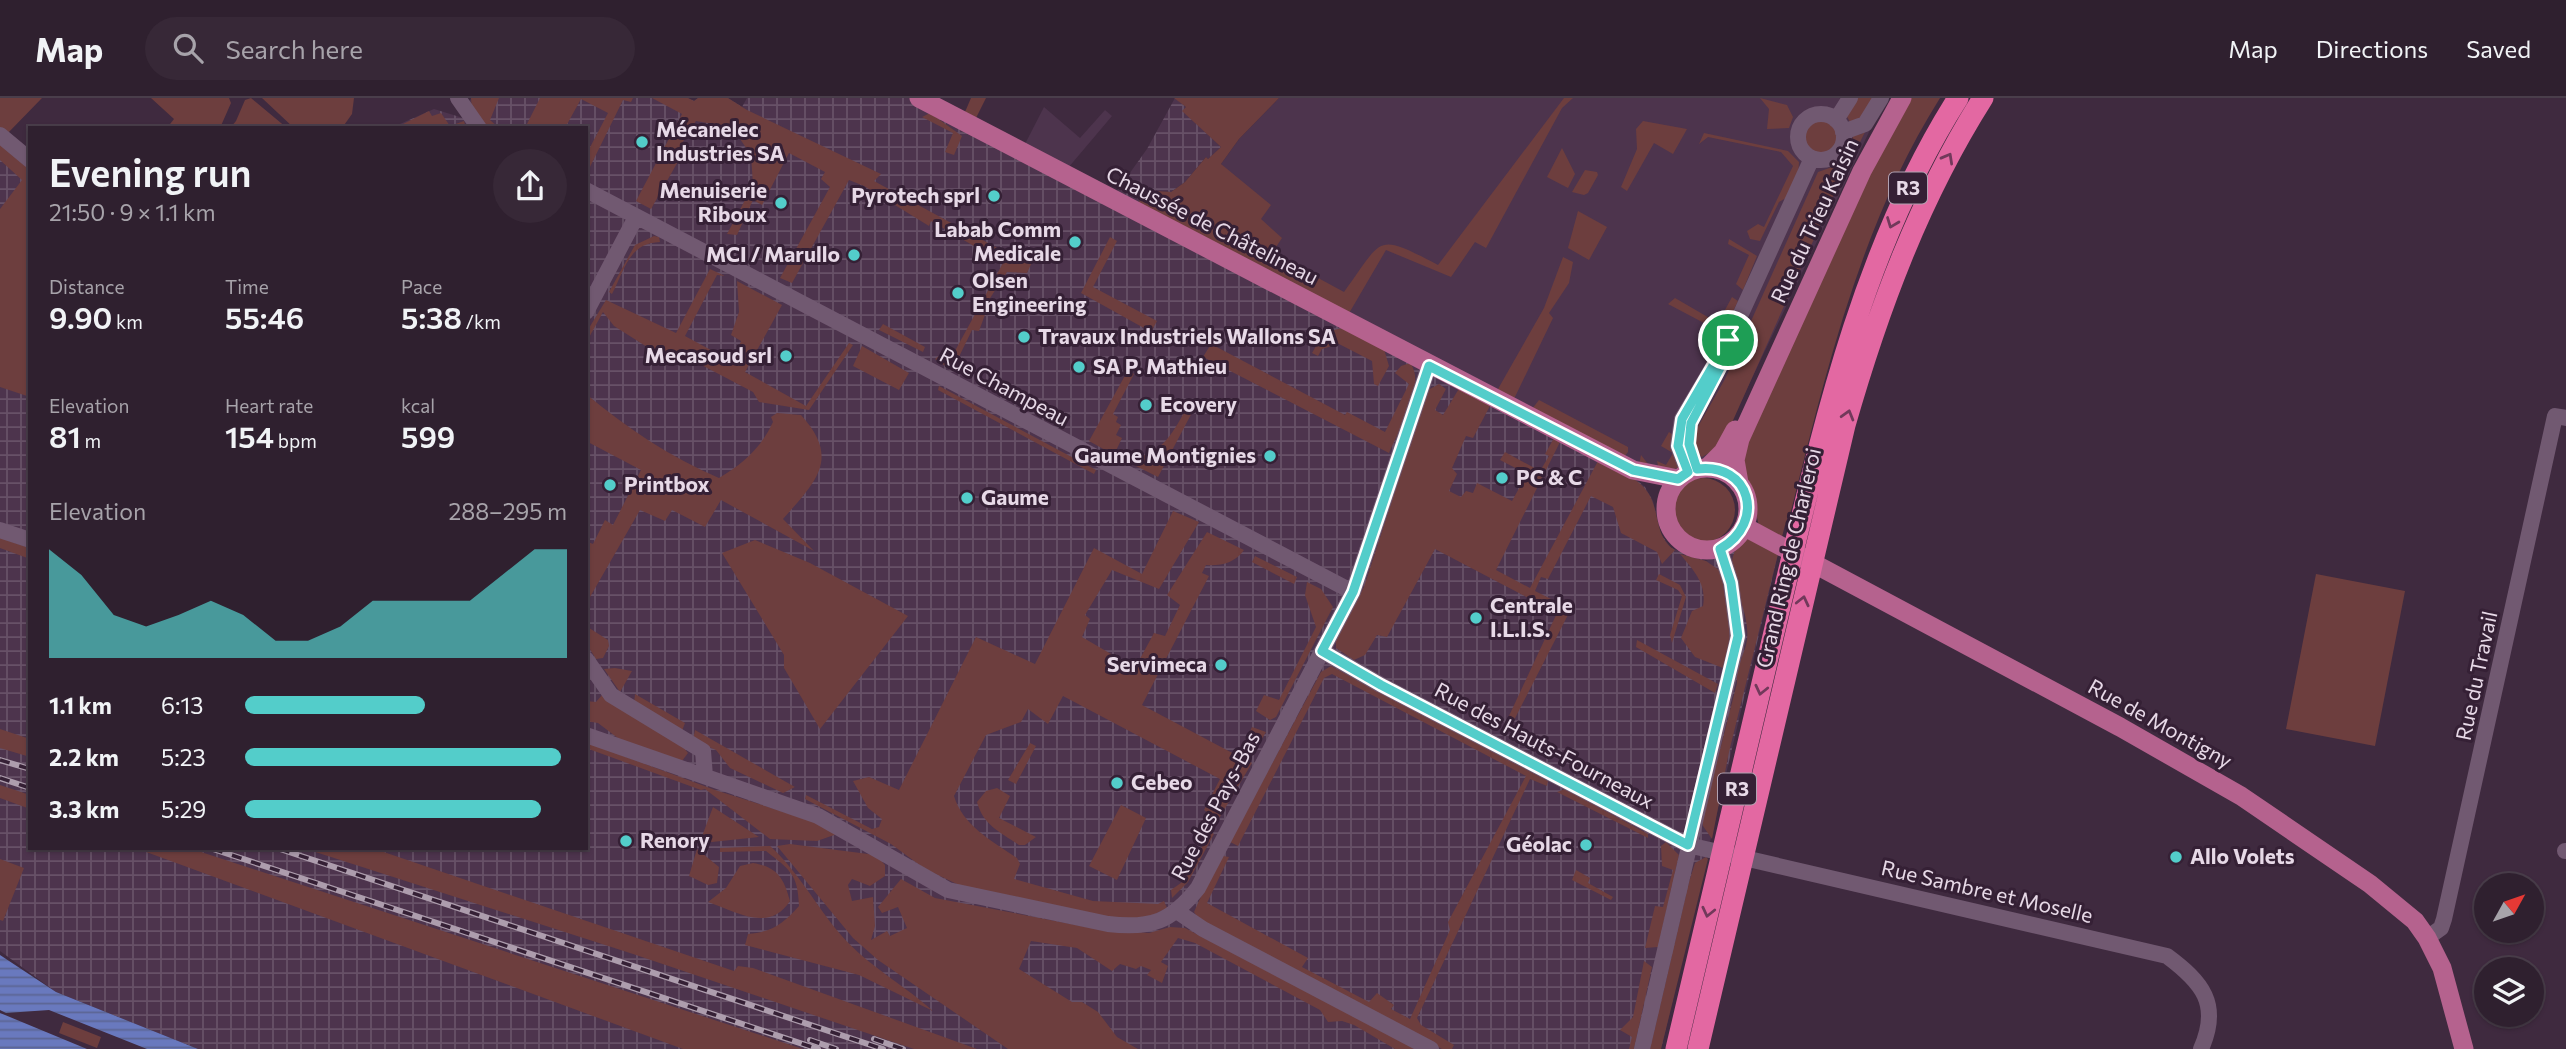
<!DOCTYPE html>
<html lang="en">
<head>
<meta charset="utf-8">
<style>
	body { margin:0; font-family:Commissioner,sans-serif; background:#372837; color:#f1f3f6; height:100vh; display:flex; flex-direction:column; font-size:26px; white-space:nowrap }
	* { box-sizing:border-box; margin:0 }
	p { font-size:23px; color:#a7a3aa }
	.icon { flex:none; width:38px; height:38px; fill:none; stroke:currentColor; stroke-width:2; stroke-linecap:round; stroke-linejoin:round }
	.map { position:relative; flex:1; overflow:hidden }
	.panel { position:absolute; left:28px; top:28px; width:560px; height:724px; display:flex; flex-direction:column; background:#2f202f; border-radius:0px; box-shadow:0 2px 5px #0004,0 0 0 2px #4a3e4b }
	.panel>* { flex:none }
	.needle { width:46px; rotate:50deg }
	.buttons { position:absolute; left:2474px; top:775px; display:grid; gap:14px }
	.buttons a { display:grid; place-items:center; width:70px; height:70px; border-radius:50%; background:#2f202f; box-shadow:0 2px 5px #0004,0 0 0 2px #4a3e4b; font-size:35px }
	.pin { position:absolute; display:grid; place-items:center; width:60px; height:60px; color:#fff; margin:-30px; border:4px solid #fff; border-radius:50%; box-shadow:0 2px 7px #0007 }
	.round { display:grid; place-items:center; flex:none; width:74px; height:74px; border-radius:37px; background:#372837 }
	.overview { display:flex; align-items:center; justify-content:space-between; height:119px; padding:0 21px }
	h1 { font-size:38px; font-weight:600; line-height:52px }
	.metrics { display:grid; grid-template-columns:repeat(3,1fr); gap:10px; height:119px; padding:7px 21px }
	.metrics div { display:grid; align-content:center }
	.metrics b { font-size:30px; font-weight:600 }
	.metrics small { font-size:19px; font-weight:400 }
	.metrics p { font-size:19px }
	.chart { height:196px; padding:14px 21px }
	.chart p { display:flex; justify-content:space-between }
	.chart svg { width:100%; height:126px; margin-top:7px; fill:#53cdca; opacity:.7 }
	ul { padding:0 21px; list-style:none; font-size:23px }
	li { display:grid; grid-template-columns:112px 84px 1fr; align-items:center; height:52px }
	li i { height:18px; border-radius:9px; background:#53cdca }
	header { display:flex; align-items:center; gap:42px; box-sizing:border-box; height:98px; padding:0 35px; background:#2f202f; border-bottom:2px solid #4a3e4b }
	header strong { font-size:33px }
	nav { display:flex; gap:38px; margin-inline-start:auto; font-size:24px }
	.search { width:490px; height:63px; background:#372837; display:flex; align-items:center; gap:18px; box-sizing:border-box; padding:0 24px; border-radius:38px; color:#a7a3aa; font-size:26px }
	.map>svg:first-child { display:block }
	.built { fill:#4d344d }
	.industrial { fill:url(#industrial-grid) }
	.grass { fill:#6d3e3e }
	.water { fill:url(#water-rules) }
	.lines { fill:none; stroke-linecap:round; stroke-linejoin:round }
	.minor { stroke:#715971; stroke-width:16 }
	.major { stroke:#b5628e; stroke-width:19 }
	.highway { stroke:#e368a2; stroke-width:21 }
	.rail-casing { stroke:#ad9dad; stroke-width:6 }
	.rail { stroke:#352035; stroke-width:3.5; stroke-dasharray:10; stroke-linecap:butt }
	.oneway { stroke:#72395b }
	.route-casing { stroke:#fff; stroke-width:14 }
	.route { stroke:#53cdca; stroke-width:9 }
	.poi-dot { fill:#53cdca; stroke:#352035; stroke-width:2.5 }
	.labels { text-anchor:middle; stroke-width:6; stroke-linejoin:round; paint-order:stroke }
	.shield { fill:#352035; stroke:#b2a2b2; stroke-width:2 }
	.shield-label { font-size:19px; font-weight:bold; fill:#e7d9e7 }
	.poi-label { font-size:21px; font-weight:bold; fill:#e7d9e7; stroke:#352035; text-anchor:start }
	.street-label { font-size:21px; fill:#e7d9e7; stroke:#352035 }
</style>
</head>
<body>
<header>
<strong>Map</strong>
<div class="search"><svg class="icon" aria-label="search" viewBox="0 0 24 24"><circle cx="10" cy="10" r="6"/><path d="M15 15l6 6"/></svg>Search here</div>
<nav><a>Map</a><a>Directions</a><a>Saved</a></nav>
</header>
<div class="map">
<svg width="2566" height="951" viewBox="0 0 2566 951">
	<defs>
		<pattern id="industrial-grid" width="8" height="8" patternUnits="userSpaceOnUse" patternTransform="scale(1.75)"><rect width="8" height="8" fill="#4d344d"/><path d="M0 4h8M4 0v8" fill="none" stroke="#675167"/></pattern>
		<pattern id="water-rules" width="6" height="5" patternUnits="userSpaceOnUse" patternTransform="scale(1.75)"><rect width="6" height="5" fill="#6979be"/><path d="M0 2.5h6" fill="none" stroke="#5c6594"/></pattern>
	</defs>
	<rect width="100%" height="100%" fill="#3f2a3f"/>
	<path class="built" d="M1279 0H1888L1869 34 1715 358 1680 374H1654L1257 170 1261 121 1221 66 1239 41Z
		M1044 9 1080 40 1105 12 1112 18 1068 70 1025 46Z"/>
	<path class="industrial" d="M471 0H688L694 3 698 0H728L742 9 747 0H912L1613 362 1645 389 1653 403 1660 435 1671 450 1706 463 1738 449 1778 456 1661 951H198L56 894 0 853V47L30 66V751H586V30H391L434 11 463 20Z
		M1175 0 1186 9 1183 13 1221 49 1208 61 1206 59 1185 84 1171 94 1144 92 1137 108 1117 93 1147 51Z"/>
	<path class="grass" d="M0 0H42L7 36 0 30Z
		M151 0H229L231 5 220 30H167L174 21Z
		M251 0 287 30H230L236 23 245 2Z
		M262 0H354L352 16 342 30H294Z
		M471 0H499L490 22 499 30H488L472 13Z
		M540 0H633L631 4 623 2 586 77V57L608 15 581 1 565 30H525Z
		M652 0H688L694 3 698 0H728L747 12 881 76 874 83 1012 158 1033 162 1027 175 1007 174 983 211 986 214 979 233 972 232 954 269 950 271 935 261 940 257 950 262 1003 165 931 123 929 128 864 88 849 82 792 185 780 180 830 89 821 81 825 74 789 55 762 107 753 102 737 137 727 136 753 87 751 57 738 38 713 26 696 23 674 58 680 60 651 111 636 103 682 16Z
		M971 0H986L976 20 965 14Z
		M1174 0H1279L1239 41 1221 66 1271 107 1261 121 1282 140 1272 155 1344 194C1384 139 1375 134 1438 167L1564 0H1573L1562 10 1486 150 1475 144 1451 179 1386 152 1348 217 1137 108 1144 92 1171 94 1185 84 1206 59 1208 61 1221 49 1182 13 1186 9Z
		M1760 0 1787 7 1793 19 1789 30 1767 31 1769 11Z
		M1857 0H1875L1866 19 1850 24 1846 17Z
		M1911 0H1940C1860 127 1826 274 1790 417V428L1785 427 1781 443 1759 428 1751 394 1738 363 1858 92Z
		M429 13 432 18 441 15 450 28 464 23 466 30H395Z
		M930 15 962 38 954 57 945 54 953 35 922 19Z
		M1643 23 1687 31 1673 56 1654 45 1627 93 1621 89 1637 51 1636 31Z
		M1805 39a16 16 0 1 1 32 0a16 16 0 1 1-32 0Z
		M1867 30 1835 94 1722 347 1702 359 1694 352 1695 334 1725 281 1818 74 1835 68 1846 59 1851 51 1853 37 1862 36Z
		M1704 35 1788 53 1799 64 1798 78 1786 100 1779 104 1760 143 1750 141 1747 133 1758 126 1764 129 1793 68 1781 54 1708 39 1699 46Z
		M0 46 30 71V299L0 289V111L22 82 0 62Z
		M1562 50 1575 76 1568 90 1547 79Z
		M1585 72 1597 74 1598 77 1588 95 1584 97 1572 94Z
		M1578 113 1607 129 1589 162 1568 150Z
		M654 138 659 139 660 144C629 145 625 171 612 196L609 194 635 147Z
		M1110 139 1117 143 1093 189 1157 223 1151 234 1081 195Z
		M1729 141 1757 158 1743 192 1736 186 1749 157 1728 146Z
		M1563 159 1573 164 1569 185 1549 215 1553 220 1513 303 1498 291 1544 210Z
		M710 171 725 178 717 177 685 238 733 264 741 243 731 237 739 214 737 183 782 207 745 274 806 308 849 245 853 247 809 312 759 304 753 294 671 251 666 261 614 228 603 214 586 245V235L606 202 676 235Z
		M1732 199 1738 203 1723 235 1668 206 1675 200 1718 225Z
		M883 226 925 249 923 254 879 232Z
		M1343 230 1384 251 1389 268 1378 288 1374 286 1372 263 1339 246 1322 251 1318 258 1312 255 1324 234Z
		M1211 246 1345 317 1347 314 1385 334 1409 286 1395 275 1401 268 1410 265C1427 286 1399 332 1389 355L1203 259Z
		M862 248 909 275 899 292 853 268Z
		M1128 272 1134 276 1113 316 1118 319 1116 324 1121 327 1116 337 1122 340 1114 357 1089 343Z
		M1439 286 1446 291 1435 312 1443 317 1460 289 1491 306 1473 340 1466 338 1452 370 1457 376 1449 393 1461 399 1466 393 1473 395 1477 385 1512 403 1527 376 1500 362 1505 354 1540 373 1549 358 1545 356 1554 340 1561 342 1496 472 1530 490 1598 363C1612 371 1637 379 1646 392 1661 410 1653 439 1675 452L1662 466 1657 454 1621 435 1613 409 1591 398 1548 481 1541 479 1535 493 1571 511 1508 634 1501 635 1557 515 1435 451 1387 539 1377 537 1365 557 1354 562 1336 550V541L1364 489 1428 292Z
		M939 288 1096 372 1094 376 938 292Z
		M586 296C627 330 670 359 719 380 743 366 761 350 773 324L771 319 777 315 801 317C841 361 816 383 783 421L814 453 721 402 705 429 672 412 665 423 640 412 586 506V443L593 446 605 422 613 427 641 372 586 343Z
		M1539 302 1628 349V354L1623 360 1532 311Z
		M1190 304 1196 307 1158 379 1126 363C1166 354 1171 337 1190 304Z
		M1669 334 1674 338 1679 370 1650 374 1639 367 1641 357 1648 366 1659 372 1657 363 1666 367 1673 355 1661 348Z
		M1671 412a32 32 0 1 1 64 0a32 32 0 1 1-64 0Z
		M1173 413 1199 424 1159 491 1112 472 1085 517 1090 521 1082 539 1135 570 1154 535 1165 538 1180 507 1167 497 1207 434 1244 452C1235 465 1221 468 1206 467L1202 475 1209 478 1142 607 1238 658 1252 629 1266 634 1249 663 1252 665 1218 722 1204 712 1220 681 1063 598 1048 626 1028 611 1021 624 986 637 954 698C963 728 991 742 1017 760L1020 766 1014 781 1093 803 1158 806 1164 803 1167 810 1143 822 1109 819 959 787 925 771 891 746 805 701 806 697 872 731 879 729 882 721 868 710 853 683 869 679 899 692 976 539 1035 566 1094 450 1142 476Z
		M1746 439 1778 456 1729 654 1712 741 1703 728V719L1737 585C1735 569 1745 557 1747 542 1750 516 1734 493 1732 468 1731 456 1738 447 1746 439Z
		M0 440 30 450V461L0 450Z
		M755 442 810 465 908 518 820 631 784 570V557L722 455Z
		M1680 456 1706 463 1722 474C1724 511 1737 533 1723 570L1695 559 1681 540 1692 513 1703 508C1707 485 1693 472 1680 456Z
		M1255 458 1297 479 1294 486 1252 464Z
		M1659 476 1680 487 1686 499 1672 545 1670 537 1682 498 1678 492 1656 482Z
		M2316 476 2405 493 2375 648 2286 631Z
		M1307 484 1321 491 1333 509 1276 619 1270 622 1256 613 1264 597 1279 602 1316 529 1305 497Z
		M586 528 608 542 609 548 603 560 596 561 586 545Z
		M1637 542 1718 586 1715 595 1636 549Z
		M1331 568 1548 683 1547 688 1530 681 1417 920 1421 927 1454 947 1452 951H1442L1201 825 1194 814 1212 774 1223 758 1229 759 1207 805 1308 860 1302 869 1369 904 1377 895 1394 907 1391 911 1410 921 1450 832 1448 824 1526 678 1332 576 1324 580 1238 748 1230 744 1321 574Z
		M615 570 632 573 620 594 604 571Z
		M635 596 685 625 682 633 634 605Z
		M602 597 683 649 688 655 682 663 623 644 598 625 586 623V603L596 604Z
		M0 631 30 641V659L0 650Z
		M695 632 795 689 783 695 730 670 716 652 693 642Z
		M586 644 715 692 822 726 837 736 817 743 770 741 705 691 701 692 586 650Z
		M1030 645 1036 648 1016 686 1008 682Z
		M0 687 30 697V711L0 700Z
		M997 690 1010 698 999 720 1036 739 1025 747H1019C1000 734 983 727 977 704L986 693Z
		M1565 691 1648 736V740L1557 694Z
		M1121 707 1146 720 1117 782 1089 768Z
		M713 709 759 739 712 744 701 741Z
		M1210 733 1214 736 1188 784 1172 800 1171 792 1185 782Z
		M1666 744 1679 757 1658 849 1645 850 1655 808 1663 809 1673 772 1662 768 1661 748Z
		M790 746 876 757 885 767V778L870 788 852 781 848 787 852 803 873 799 875 828 871 842 887 833 890 838 907 830 898 809 882 815 878 809 901 781 935 800 1092 830 1149 835 1170 829 1185 830 1418 951H1395L1354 927 1342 923 1328 924 1320 912 1195 845 1178 840 1161 864 1168 868 1162 885 1147 877 1151 872 1141 868 1136 871 1120 866 1112 873 1077 850 1031 843 1019 871 1072 904H1082L1098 914 1117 939 1138 951H1008L878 862 853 840 777 748Z
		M770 748C798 773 816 808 841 837 868 868 903 886 933 913L859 877 745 847 748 836C772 834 783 826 799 808 798 776 790 772 766 753L720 754V750Z
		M138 751H192L803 951H683Z
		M306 751H375L734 873 738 868 753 870 977 951H914L633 856Z
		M697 751 719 769 717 785 708 787 689 778Z
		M1706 759 1708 761 1661 951H1650L1689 784 1695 765Z
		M0 761 24 770 3 823 0 822Z
		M753 765C778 769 784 781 790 803 769 835 737 814 708 804L726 790 740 768Z
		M1576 772 1590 780 1588 785 1613 799 1611 802 1572 782Z
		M1644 863 1652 869 1634 951H1629L1632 939 1620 932 1633 919Z
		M63 924 101 939 97 950 59 935Z"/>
	<path class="water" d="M0 857 56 894 198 951H147L49 912 6 915 0 912Z
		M0 915 5 917 87 951H0Z"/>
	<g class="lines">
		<path class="minor" d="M458 0 479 30
			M1798 39a23 23 0 1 1 46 0a23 23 0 1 1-46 0Z
			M1836 22 1850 0
			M1843 34 1865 26 1881 0
			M0 37 30 62
			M586 92 1353 494
			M586 214 636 119
			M1688 374 1678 348 1682 321 1729 242 1812 60
			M0 432 30 442
			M1322 553 1381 587 1688 747 2167 858C2202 884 2221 906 2201 951
			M586 561 611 597 703 653 705 678
			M586 637 818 718 948 792 1108 826C1151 831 1171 824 1198 790L1353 494 1429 268
			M2565 753H2566
			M1178 814 1203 831 1431 951
			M2427 840 2441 830 2444 821 2555 318 2566 320
			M1642 951 1738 539 1731 485 1720 451"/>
		<path class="major" d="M919 0 1633 372 1678 381
			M1666 411a41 41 0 1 1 82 0a41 41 0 1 1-82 0Z
			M1707 370 1723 354 1735 332
			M1739 385 1735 362 1740 341 1862 73 1902 0
			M1745 429 2120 629 2241 698 2370 786 2415 823 2427 840 2442 870 2464 951"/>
		<path class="highway" d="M1676 951C1710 805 1745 659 1779 513 1821 338 1860 154 1958 0
			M1698 951 1845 327C1878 212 1919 101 1983 0"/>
		<defs>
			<path id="rail" d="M0 662 30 671
				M0 680 30 690
				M213 751 818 951
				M280 751 883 951
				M874 941 903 951
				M810 942 836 951"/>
		</defs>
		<use href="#rail" class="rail-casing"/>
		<use href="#rail" class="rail"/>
	</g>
	<defs><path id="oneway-chevron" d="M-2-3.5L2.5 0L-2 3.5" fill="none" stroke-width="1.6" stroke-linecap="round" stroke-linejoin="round" transform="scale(1.75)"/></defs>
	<g class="oneway">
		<use href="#oneway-chevron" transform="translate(1948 60) rotate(-61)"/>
		<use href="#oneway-chevron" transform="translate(1892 125) rotate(111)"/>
		<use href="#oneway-chevron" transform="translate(1848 317) rotate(-74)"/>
		<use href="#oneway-chevron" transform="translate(1803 503) rotate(-77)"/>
		<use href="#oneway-chevron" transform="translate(1761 592) rotate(103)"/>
		<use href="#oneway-chevron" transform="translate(1708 814) rotate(103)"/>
	</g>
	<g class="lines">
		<defs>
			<path id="route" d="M1728 242 1730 251 1691 325 1689 346 1697 371C1750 364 1767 424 1720 451L1731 485 1738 538 1688 747 1381 587 1322 553 1353 494 1429 268 1633 372 1678 381 1688 374 1678 348 1682 321Z"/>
		</defs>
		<use href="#route" class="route-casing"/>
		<use href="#route" class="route"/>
	</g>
	<g class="poi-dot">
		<circle cx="642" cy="44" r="7"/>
		<circle cx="994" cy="98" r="7"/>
		<circle cx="781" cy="105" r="7"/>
		<circle cx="1075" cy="144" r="7"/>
		<circle cx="854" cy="157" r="7"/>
		<circle cx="958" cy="195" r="7"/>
		<circle cx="1024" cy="239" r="7"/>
		<circle cx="786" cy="258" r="7"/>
		<circle cx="1079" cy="269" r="7"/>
		<circle cx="1146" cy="307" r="7"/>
		<circle cx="1270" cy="358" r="7"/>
		<circle cx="1502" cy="380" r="7"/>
		<circle cx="610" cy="387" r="7"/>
		<circle cx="967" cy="400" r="7"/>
		<circle cx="1476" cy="520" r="7"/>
		<circle cx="1221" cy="567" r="7"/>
		<circle cx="1117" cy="685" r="7"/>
		<circle cx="626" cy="743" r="7"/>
		<circle cx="1586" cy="747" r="7"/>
		<circle cx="2176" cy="759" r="7"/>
	</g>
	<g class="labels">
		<g class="shield">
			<rect x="1889" y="74.5" width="38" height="31" rx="5"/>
			<rect x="1718" y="675.5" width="38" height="31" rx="5"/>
		</g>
		<g class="shield-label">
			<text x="1908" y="97">R3</text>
			<text x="1737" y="698">R3</text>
		</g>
		<g class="poi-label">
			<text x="656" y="39">Mécanelec<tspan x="656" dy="24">Industries SA</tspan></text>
			<text x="767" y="100" text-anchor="end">Menuiserie<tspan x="767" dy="24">Riboux</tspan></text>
			<text x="980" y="105" text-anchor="end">Pyrotech sprl</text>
			<text x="1061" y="139" text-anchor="end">Labab Comm<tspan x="1061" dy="24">Medicale</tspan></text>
			<text x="840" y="164" text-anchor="end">MCI / Marullo</text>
			<text x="972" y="190">Olsen<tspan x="972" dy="24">Engineering</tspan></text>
			<text x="1038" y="246">Travaux Industriels Wallons SA</text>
			<text x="772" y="265" text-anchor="end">Mecasoud srl</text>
			<text x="1093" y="276">SA P. Mathieu</text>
			<text x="1160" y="314">Ecovery</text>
			<text x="1256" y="365" text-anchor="end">Gaume Montignies</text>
			<text x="1516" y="387">PC &amp; C</text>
			<text x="624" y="394">Printbox</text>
			<text x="981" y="407">Gaume</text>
			<text x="1490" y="515">Centrale<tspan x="1490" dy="24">I.L.I.S.</tspan></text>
			<text x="1207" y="574" text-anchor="end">Servimeca</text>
			<text x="1131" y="692">Cebeo</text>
			<text x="640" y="750">Renory</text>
			<text x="1572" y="754" text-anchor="end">Géolac</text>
			<text x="2190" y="766">Allo Volets</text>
		</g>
		<g class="street-label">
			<text transform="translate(1815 123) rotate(-65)" y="7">Rue du Trieu Kaisin</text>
			<text transform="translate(1212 128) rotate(27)" y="7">Chaussée de Châtelineau</text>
			<text transform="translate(1004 289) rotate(28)" y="7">Rue Champeau</text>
			<text transform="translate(1789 460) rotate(-77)" y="7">Grand Ring de Charleroi</text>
			<text transform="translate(2477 578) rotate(-78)" y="7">Rue du Travail</text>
			<text transform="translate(2160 626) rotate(29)" y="7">Rue de Montigny</text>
			<text transform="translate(1544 648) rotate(28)" y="7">Rue des Hauts-Fourneaux</text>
			<text transform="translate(1216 708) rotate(-62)" y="7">Rue des Pays-Bas</text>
			<text transform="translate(1987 794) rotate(13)" y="7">Rue Sambre et Moselle</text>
		</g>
	</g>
</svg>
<div class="buttons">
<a><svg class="needle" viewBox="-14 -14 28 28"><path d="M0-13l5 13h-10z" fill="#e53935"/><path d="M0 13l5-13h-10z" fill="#a7a3aa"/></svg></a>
<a><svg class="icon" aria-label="layers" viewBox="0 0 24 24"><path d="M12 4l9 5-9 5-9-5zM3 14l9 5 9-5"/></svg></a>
</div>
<div class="pin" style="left:1728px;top:242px;background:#1e9e55"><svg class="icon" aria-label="arrive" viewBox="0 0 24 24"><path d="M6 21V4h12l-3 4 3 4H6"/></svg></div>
<section class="panel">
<div class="overview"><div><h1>Evening run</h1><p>21:50 · 9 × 1.1 km</p></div><a class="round"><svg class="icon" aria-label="share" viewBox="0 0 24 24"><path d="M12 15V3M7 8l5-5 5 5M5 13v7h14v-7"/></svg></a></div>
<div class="metrics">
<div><p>Distance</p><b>9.90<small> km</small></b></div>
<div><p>Time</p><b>55:46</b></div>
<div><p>Pace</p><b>5:38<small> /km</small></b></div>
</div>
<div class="metrics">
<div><p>Elevation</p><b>81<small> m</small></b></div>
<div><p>Heart rate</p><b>154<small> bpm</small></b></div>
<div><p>kcal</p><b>599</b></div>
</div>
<div class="chart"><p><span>Elevation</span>288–295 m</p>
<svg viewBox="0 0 160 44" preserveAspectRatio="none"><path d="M0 44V6L10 15L20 29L30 33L40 29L50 24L60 29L70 38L80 38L90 33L100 24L110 24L120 24L130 24L140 15L150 6L160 6V44z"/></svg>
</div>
<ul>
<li><b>1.1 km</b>6:13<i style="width:56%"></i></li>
<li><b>2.2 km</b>5:23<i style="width:98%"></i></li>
<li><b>3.3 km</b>5:29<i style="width:92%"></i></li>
</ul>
</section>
</div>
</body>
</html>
